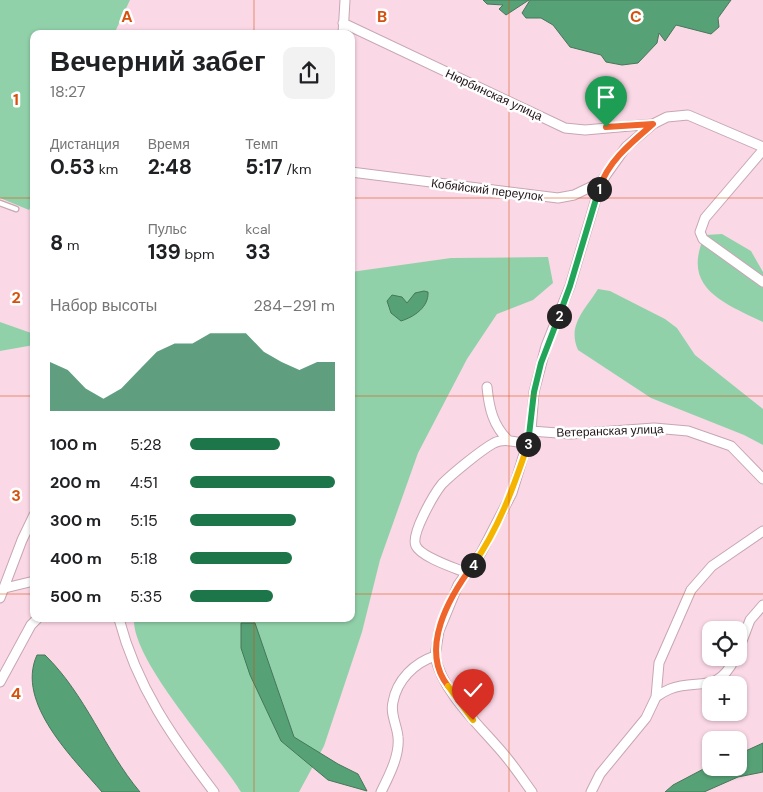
<!DOCTYPE html>
<html lang="ru">
<head>
<meta charset="utf-8">
<style>
	body { margin:0; font-family:"DM Sans",sans-serif; background:#f2f2f2; color:#202124; height:100vh; display:flex; flex-direction:column; font-size:19px; white-space:nowrap }
	* { box-sizing:border-box; margin:0 }
	p { font-size:16px; color:#757577 }
	.icon { flex:none; width:28px; height:28px; fill:none; stroke:currentColor; stroke-width:2; stroke-linecap:round; stroke-linejoin:round }
	.map { position:relative; flex:1; overflow:hidden }
	.side { position:absolute; left:30px; top:30px; width:325px; height:592px; display:flex; flex-direction:column; background:#fff; border-radius:10px; box-shadow:0 1px 4px #0004 }
	.side>* { flex:none }
	.buttons { position:absolute; left:702px; top:621px; display:grid; gap:10px }
	.buttons a { display:grid; place-items:center; width:45px; height:45px; border-radius:10px; background:#fff; box-shadow:0 1px 4px #0004; font-size:25px }
	.pin { position:absolute; display:grid; place-items:center; width:42px; height:42px; color:#fff; margin:-51px -21px; border-radius:50% 50% 50% 0; rotate:-45deg; box-shadow:0 0 5px #0007 }
	.pin .icon { rotate:45deg }
	.km { position:absolute; width:25px; height:25px; margin:-12px; border-radius:50%; background:#222; color:#fff; font-size:14px; line-height:25px; text-align:center }
	.round { display:grid; place-items:center; flex:none; width:52px; height:52px; border-radius:10px; background:#f2f2f2 }
	.head { display:flex; align-items:center; justify-content:space-between; height:85px; padding:0 20px }
	h1 { font-size:28px; font-weight:700; line-height:38px }
	.stats { display:grid; grid-template-columns:repeat(3,1fr); gap:8px; height:85px; padding:5px 20px }
	.stats div { display:grid; align-content:center }
	.stats b { font-size:21px; font-weight:700 }
	.stats small { font-size:14px; font-weight:400 }
	.stats p { font-size:14px }
	.chart { height:140px; padding:10px 20px }
	.chart p { display:flex; justify-content:space-between }
	.chart svg { width:100%; height:90px; margin-top:5px; fill:#1c764a; opacity:.7 }
	ul { padding:0 20px; list-style:none; font-size:16px }
	li { display:grid; grid-template-columns:80px 60px 1fr; align-items:center; height:38px }
	li i { height:12px; border-radius:6px; background:#1c764a }
	.map>svg:first-child { display:block }
	.green { fill:#91d1aa }
	.water { fill:#56a176; stroke:#46775a }
	.lines { fill:none; stroke-linecap:round; stroke-linejoin:round }
	.lane-casing { stroke:#c7a6b3; stroke-width:7 }
	.street-casing { stroke:#c7a6b3; stroke-width:11 }
	.lane { stroke:#fff; stroke-width:4.5 }
	.street { stroke:#fff; stroke-width:9 }
	.split-1-casing { stroke:#fff; stroke-width:10 }
	.split-2-casing { stroke:#fff; stroke-width:10 }
	.split-3-casing { stroke:#fff; stroke-width:10 }
	.split-4-casing { stroke:#fff; stroke-width:10 }
	.split-5-casing { stroke:#fff; stroke-width:10 }
	.split-6-casing { stroke:#fff; stroke-width:10 }
	.split-1 { stroke:#f0652b; stroke-width:6 }
	.split-2 { stroke:#22a559; stroke-width:6 }
	.split-3 { stroke:#22a559; stroke-width:6 }
	.split-4 { stroke:#f5b400; stroke-width:6 }
	.split-5 { stroke:#f0652b; stroke-width:6 }
	.split-6 { stroke:#f5b400; stroke-width:6 }
	.grid { fill:none; stroke:#d4520d; stroke-width:1; stroke-opacity:0.55 }
	.labels { text-anchor:middle; stroke-width:5; stroke-linejoin:round; paint-order:stroke }
	.street-label { font-size:12px; fill:#201419; stroke:#fff }
	.grid-label { font-size:16px; text-anchor:middle; font-weight:bold; fill:#d4520d; stroke:#fff; stroke-width:5; stroke-linejoin:round; paint-order:stroke }
</style>
</head>
<body>
<div class="map">
<svg width="763" height="792" viewBox="0 0 763 792">
	<rect width="100%" height="100%" fill="#fbd8e6"/>
	<path class="green" d="M0 0H130L114 34H34V200L29 210 0 198Z
		M722 234 751 251 763 272V322C724 303 680 288 705 235Z
		M548 257 553 283 533 300 497 314 467 359 418 453 380 560 362 632 324 746 299 792H241C217 753 132 661 134 619H351V272L451 258Z
		M598 289 610 291 665 319 677 328 695 355 763 409V445L744 435 651 398 578 350C567 325 585 310 598 289Z
		M0 322 34 334V345L0 351Z"/>
	<path class="water" d="M483 0H529L506 15 499 9 503 5 487 4Z
		M530 0H731L718 18 719 27 711 34 676 25 665 41 659 33 657 43 638 63 622 65 606 62 601 55 570 47 553 25 541 18H526L522 13Z
		M424 291 428 292C429 307 414 317 401 321L391 313 387 301 392 295 402 297 407 303 415 293Z
		M241 623H255L294 737 338 764 358 774 367 791 328 780 281 741 250 675 241 648Z
		M37 655H45C86 695 104 749 140 792H102C74 759 15 703 37 655Z
		M763 743V772L738 777 704 792H665L673 785 711 765V768H739V754Z"/>
	<g class="lines">
		<defs>
			<path id="lane" d="M0 203 16 209"/>
			<path id="street" d="M343 23 565 128 585 130 653 124
				M343 34 345 0
				M763 150 705 218 700 232 703 239 763 282
				M351 172 558 198 574 195 601 182 626 147 653 124 667 117 688 115 763 147
				M487 387C489 408 493 426 509 441
				M531 431 571 434 654 428 688 431 731 446 763 479
				M467 573C455 568 421 557 416 546 410 535 434 494 442 484 452 474 481 450 494 443 504 438 517 442 528 444
				M5 588 34 581
				M0 598 22 540 34 515
				M119 619C137 687 172 737 214 792
				M739 649 750 620 763 605
				M435 656C443 695 483 728 507 758 516 769 524 781 532 792
				M0 682 31 625 37 619
				M656 697C660 694 665 691 670 689 699 678 717 695 735 658
				M381 792C389 776 400 755 398 737 397 725 390 714 393 702 397 680 414 663 435 656L439 631 458 585 481 553 512 493 531 431 534 392 546 346 570 286 601 182
				M591 792 600 774 646 718 656 697 659 663 691 590 712 566 763 531"/>
		</defs>
		<use href="#lane" class="lane-casing"/>
		<use href="#street" class="street-casing"/>
		<use href="#lane" class="lane"/>
		<use href="#street" class="street"/>
	</g>
	<g class="lines">
		<defs>
			<path id="split-1" d="M599 189C608 161 632 142 653 124L606 127"/>
			<path id="split-2" d="M559 316 570 286 599 189"/>
			<path id="split-3" d="M528 444 534 392 541 363 559 316"/>
			<path id="split-4" d="M473 565C499 528 514 486 528 444"/>
			<path id="split-5" d="M448 686C419 649 449 597 473 565"/>
			<path id="split-6" d="M448 686 473 720"/>
		</defs>
		<use href="#split-1" class="split-1-casing"/>
		<use href="#split-2" class="split-2-casing"/>
		<use href="#split-3" class="split-3-casing"/>
		<use href="#split-4" class="split-4-casing"/>
		<use href="#split-5" class="split-5-casing"/>
		<use href="#split-6" class="split-6-casing"/>
		<use href="#split-1" class="split-1"/>
		<use href="#split-2" class="split-2"/>
		<use href="#split-3" class="split-3"/>
		<use href="#split-4" class="split-4"/>
		<use href="#split-5" class="split-5"/>
		<use href="#split-6" class="split-6"/>
	</g>
	<path class="grid" d="M254 0V34M509 0V792M0 198H34M351 198H763M0 396H34M351 396H763M0 594H34M351 594H763M254 619V792"/>
	<g class="labels">
		<g class="street-label">
			<text transform="translate(494 95) rotate(25)" y="4">Нюрбинская улица</text>
			<text transform="translate(487 190) rotate(7)" y="4">Кобяйский переулок</text>
			<text transform="translate(610 431) rotate(-2)" y="4">Ветеранская улица</text>
		</g>
	</g>
	<g class="grid-label">
		<text x="127" y="22">A</text>
		<text x="382" y="22">B</text>
		<text x="636" y="22">C</text>
		<text x="16" y="105">1</text>
		<text x="16" y="303">2</text>
		<text x="16" y="501">3</text>
		<text x="16" y="699">4</text>
	</g>
</svg>
<div class="buttons">
<a><svg class="icon" aria-label="locate" viewBox="0 0 24 24"><circle cx="12" cy="12" r="6"/><path d="M12 2v4M12 18v4M2 12h4M18 12h4"/></svg></a>
<a>+</a>
<a>−</a>
</div>
<div class="pin" style="left:606px;top:127px;background:#1e9e55"><svg class="icon" aria-label="arrive" viewBox="0 0 24 24"><path d="M6 21V4h12l-3 4 3 4H6"/></svg></div>
<div class="pin" style="left:473px;top:720px;background:#d93025"><svg class="icon" aria-label="check" viewBox="0 0 24 24"><path d="M5 12l5 5 9-10"/></svg></div>
<b class="km" style="left:599px;top:189px">1</b>
<b class="km" style="left:559px;top:316px">2</b>
<b class="km" style="left:528px;top:444px">3</b>
<b class="km" style="left:473px;top:565px">4</b>
<section class="side">
<div class="head"><div><h1>Вечерний забег</h1><p>18:27</p></div><a class="round"><svg class="icon" aria-label="share" viewBox="0 0 24 24"><path d="M12 15V3M7 8l5-5 5 5M5 13v7h14v-7"/></svg></a></div>
<div class="stats">
<div><p>Дистанция</p><b>0.53<small> km</small></b></div>
<div><p>Время</p><b>2:48</b></div>
<div><p>Темп</p><b>5:17<small> /km</small></b></div>
</div>
<div class="stats">
<div><b>8<small> m</small></b></div>
<div><p>Пульс</p><b>139<small> bpm</small></b></div>
<div><p>kcal</p><b>33</b></div>
</div>
<div class="chart"><p><span>Набор высоты</span>284–291 m</p>
<svg viewBox="0 0 160 44" preserveAspectRatio="none"><path d="M0 44V20L10 24L20 33L30 38L40 33L50 24L60 15L70 11L80 11L90 6L100 6L110 6L120 15L130 20L140 24L150 20L160 20V44z"/></svg>
</div>
<ul>
<li><b>100 m</b>5:28<i style="width:62%"></i></li>
<li><b>200 m</b>4:51<i style="width:100%"></i></li>
<li><b>300 m</b>5:15<i style="width:73%"></i></li>
<li><b>400 m</b>5:18<i style="width:70%"></i></li>
<li><b>500 m</b>5:35<i style="width:57%"></i></li>
</ul>
</section>
</div>
</body>
</html>
